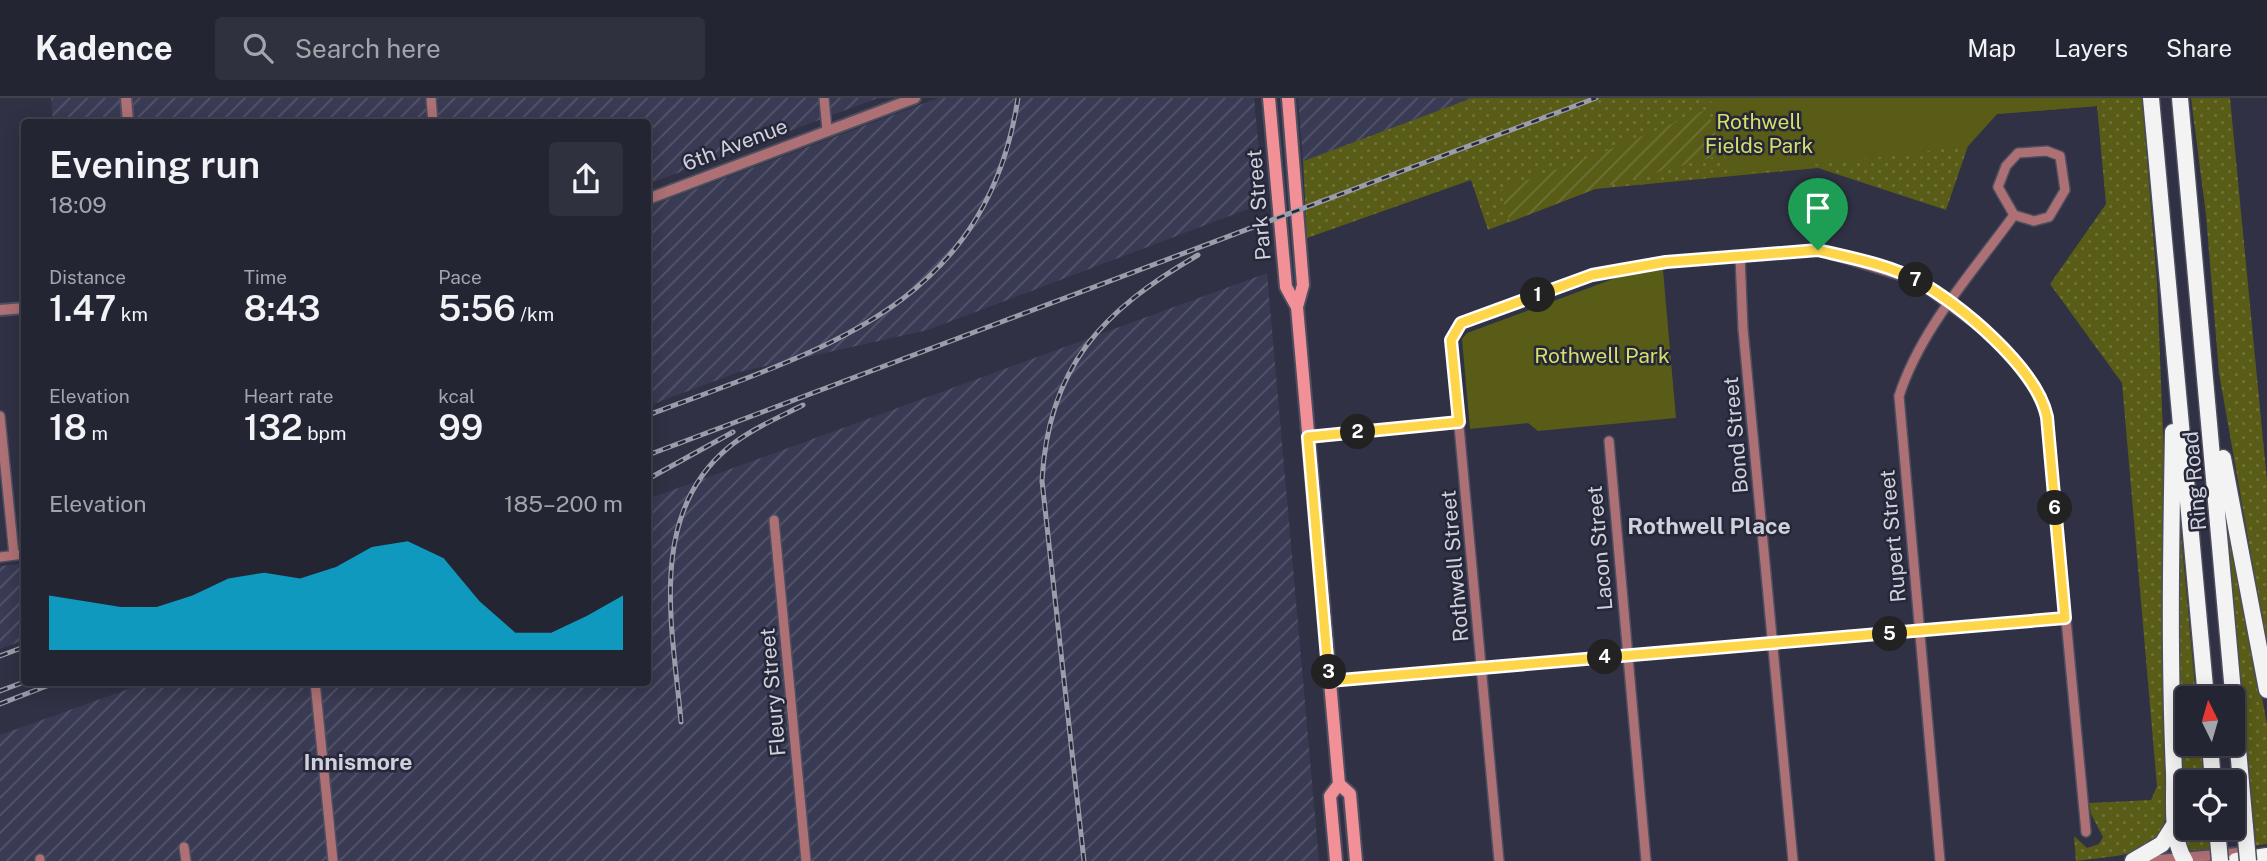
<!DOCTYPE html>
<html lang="en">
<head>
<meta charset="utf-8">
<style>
	body { margin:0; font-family:"Public Sans",sans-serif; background:#30313f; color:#f1f3f6; height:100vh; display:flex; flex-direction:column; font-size:26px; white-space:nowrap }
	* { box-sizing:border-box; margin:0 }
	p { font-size:23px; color:#a3a5ac }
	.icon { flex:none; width:38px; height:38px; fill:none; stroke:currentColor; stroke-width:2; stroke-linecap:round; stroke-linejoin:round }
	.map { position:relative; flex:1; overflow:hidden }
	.panel { position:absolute; left:21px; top:21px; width:630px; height:567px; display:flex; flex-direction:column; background:#242533; border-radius:7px; box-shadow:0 4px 18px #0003,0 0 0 2px #41424e }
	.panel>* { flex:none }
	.needle { width:46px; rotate:355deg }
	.buttons { position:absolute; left:2175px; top:588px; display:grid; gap:14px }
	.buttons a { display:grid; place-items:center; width:70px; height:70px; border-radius:7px; background:#242533; box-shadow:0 4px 18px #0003,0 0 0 2px #41424e; font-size:35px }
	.pin { position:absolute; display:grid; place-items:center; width:60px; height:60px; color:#fff; margin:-72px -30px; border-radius:50% 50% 50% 0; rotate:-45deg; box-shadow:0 0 7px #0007 }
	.pin .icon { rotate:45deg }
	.km { position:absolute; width:35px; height:35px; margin:-18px; border-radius:50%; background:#222; color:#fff; font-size:19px; line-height:35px; text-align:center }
	.round { display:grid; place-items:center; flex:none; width:74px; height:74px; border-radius:7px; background:#30313f }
	.summary { display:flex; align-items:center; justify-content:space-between; height:119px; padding:0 28px }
	h1 { font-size:38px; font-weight:600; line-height:52px }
	.stats { display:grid; grid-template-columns:repeat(3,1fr); gap:10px; height:119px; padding:7px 28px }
	.stats div { display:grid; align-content:center }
	.stats b { font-size:35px; font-weight:600 }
	.stats small { font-size:19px; font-weight:400 }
	.stats p { font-size:19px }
	.chart { height:196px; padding:14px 28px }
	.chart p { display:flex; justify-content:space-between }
	.chart svg { width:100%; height:126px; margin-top:7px; fill:#08cbfa; opacity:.7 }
	header { display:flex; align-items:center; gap:42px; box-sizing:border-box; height:98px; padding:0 35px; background:#242533; border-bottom:2px solid #41424e }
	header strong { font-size:33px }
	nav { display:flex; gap:38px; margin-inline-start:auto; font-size:24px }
	.search { width:490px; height:63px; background:#30313f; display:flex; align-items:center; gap:18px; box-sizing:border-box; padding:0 24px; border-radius:7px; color:#a3a5ac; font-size:26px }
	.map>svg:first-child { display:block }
	.industrial { fill:url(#industrial-furrows) }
	.grass { fill:url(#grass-dots) }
	.park { fill:#585c16 }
	.garden { fill:url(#garden-furrows) }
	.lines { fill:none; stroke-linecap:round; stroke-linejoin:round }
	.minor-casing { stroke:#4d4e60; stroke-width:12 }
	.tertiary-casing { stroke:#4d4e60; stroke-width:14 }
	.secondary-casing { stroke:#4d4e60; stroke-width:16 }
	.motorway-casing { stroke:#4d4e60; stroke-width:19 }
	.minor { stroke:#ad7074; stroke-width:9 }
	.tertiary { stroke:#ad7074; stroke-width:10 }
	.secondary { stroke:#f19197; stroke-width:12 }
	.motorway { stroke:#f3f3f3; stroke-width:16 }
	.rail-casing { stroke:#9c9dab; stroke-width:5 }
	.rail { stroke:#262739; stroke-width:2.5; stroke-dasharray:8; stroke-linecap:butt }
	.motorway-bridge-casing { stroke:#4d4e60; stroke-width:19; stroke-linecap:butt }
	.motorway-bridge { stroke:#f3f3f3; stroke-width:16 }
	.route-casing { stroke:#fff; stroke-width:14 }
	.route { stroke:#ffd54a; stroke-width:9 }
	.labels { text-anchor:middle; stroke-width:5; stroke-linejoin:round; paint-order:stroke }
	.park-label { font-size:21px; fill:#d5df6a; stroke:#262739 }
	.street-label { font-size:21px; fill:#d0d1dd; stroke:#262739 }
	.neighbourhood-label { font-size:23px; font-weight:bold; fill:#d0d1dd; stroke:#262739 }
</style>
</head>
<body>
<header>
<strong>Kadence</strong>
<div class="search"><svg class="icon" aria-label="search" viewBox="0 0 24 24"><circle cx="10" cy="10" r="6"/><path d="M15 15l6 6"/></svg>Search here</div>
<nav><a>Map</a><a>Layers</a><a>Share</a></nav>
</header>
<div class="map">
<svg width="2267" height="763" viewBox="0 0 2267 763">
	<defs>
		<pattern id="industrial-furrows" width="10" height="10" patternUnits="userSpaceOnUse" patternTransform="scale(1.75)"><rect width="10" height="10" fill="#393a53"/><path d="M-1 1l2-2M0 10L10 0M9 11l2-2" fill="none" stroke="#55556b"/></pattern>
		<pattern id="grass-dots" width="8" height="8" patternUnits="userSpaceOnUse" patternTransform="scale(1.75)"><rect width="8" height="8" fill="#585c16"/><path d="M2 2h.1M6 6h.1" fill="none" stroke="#6f7237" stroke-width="1.8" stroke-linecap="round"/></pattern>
		<pattern id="garden-furrows" width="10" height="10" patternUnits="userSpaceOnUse" patternTransform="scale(1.75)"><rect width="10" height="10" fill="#585c16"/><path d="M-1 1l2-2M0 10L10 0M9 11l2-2" fill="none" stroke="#6f7237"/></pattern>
	</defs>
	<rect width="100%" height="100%" fill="#303144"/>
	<path class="industrial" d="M51 0H878L648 86V24H53Z
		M938 0H1254L1264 105 928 232 739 274 648 308V109Z
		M1298 0H1472L1303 63Z
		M1267 175 1319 763H0V637L145 585 648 584V401Z
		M24 466V542L0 551V468Z"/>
	<path class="grass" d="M1472 0H2142L2157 184 2164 359 2162 462 2167 710C2162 761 2117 757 2076 763L2074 738 2087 750 2099 746 2103 739 2091 716 2089 705 2151 702 2157 688 2122 285 2050 186 2106 106 2097 8 1997 16 1968 48 1946 112 1818 70 1595 91 1488 132 1471 82 1307 140 1303 63Z
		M2191 0H2230L2267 383V548L2219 275 2206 117Z
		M2226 411 2267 626V746L2254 748Z
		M2181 435 2196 600H2188V646H2201L2205 684H2188V730H2209L2211 752 2191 754 2186 751 2180 688 2177 436Z"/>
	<path class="park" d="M1710 0H2096L2097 8 1997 16 1968 48 1728 77 1719 27Z
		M1663 172 1676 320 1538 333 1528 325 1470 331 1462 241 1467 235 1629 175Z"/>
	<path class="garden" d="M1708 11 1721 57 1595 91 1510 124 1500 92 1611 51Z"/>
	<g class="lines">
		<defs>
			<path id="minor" d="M431 0 433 24
				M824 0 827 32
				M2047 53 2060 58 2065 92 2049 119 2034 123 2014 117 1998 89 2006 68 2018 55Z
				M1740 158 1743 231 1793 763
				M0 318 14 457
				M1308 339 1459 324
				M1609 343 1646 763
				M774 422 806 763
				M0 459 24 456
				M1330 583 2065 520
				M315 584 333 763
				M184 749 186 763
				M40 761V763
				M1499 763 1451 241 1461 225 1592 177 1666 164 1818 152 1915 182 1991 237 2003 248 2039 297 2047 319 2086 734
				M1940 763 1899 298C1921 230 1973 174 2014 117"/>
			<path id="tertiary" d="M126 0 128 24
				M648 101 915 0
				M0 212 24 210
				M2148 763 2250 754"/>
			<path id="secondary" d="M1269 0 1286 189 1297 209
				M1288 0 1303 187 1297 209 1339 686 1330 698 1336 763
				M1339 686 1350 696 1356 763"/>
			<path id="motorway" d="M2151 0 2206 600
				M2180 0 2245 729
				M2173 334C2171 447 2169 561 2174 674 2175 701 2170 740 2185 763
				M2223 360 2267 592
				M2210 646 2213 684
				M2133 763 2162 746 2176 724
				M2236 763 2267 758"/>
		</defs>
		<use href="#minor" class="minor-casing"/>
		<use href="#tertiary" class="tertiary-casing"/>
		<use href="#secondary" class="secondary-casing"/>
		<use href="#motorway" class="motorway-casing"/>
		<use href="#minor" class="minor"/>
		<use href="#tertiary" class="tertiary"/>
		<use href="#secondary" class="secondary"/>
		<use href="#motorway" class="motorway"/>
		<defs>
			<path id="rail" d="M648 317C820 252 986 210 1018 0
				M648 357 1596 0
				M648 381 733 334
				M0 558 24 549
				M0 593 24 584
				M0 606 57 584
				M681 624C673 531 646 417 729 349 751 331 778 320 803 307
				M1084 763 1042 383C1048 268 1103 212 1198 157"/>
		</defs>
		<use href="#rail" class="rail-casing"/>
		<use href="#rail" class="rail"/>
		<defs>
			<path id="motorway-bridge" d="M2245 729 2248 763
				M2217 730 2220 763"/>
		</defs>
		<use href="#motorway-bridge" class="motorway-bridge-casing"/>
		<use href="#motorway-bridge" class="motorway-bridge"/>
	</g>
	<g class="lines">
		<defs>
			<path id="route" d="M1818 152C1850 160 1887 166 1916 182 1959 205 2037 270 2047 319L2065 520 1329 583 1308 339 1459 324 1451 242 1461 225 1592 177 1666 164Z"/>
		</defs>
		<use href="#route" class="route-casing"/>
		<use href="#route" class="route"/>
	</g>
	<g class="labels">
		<g class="park-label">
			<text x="1759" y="31">Rothwell<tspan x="1759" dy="24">Fields Park</tspan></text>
			<text x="1602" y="265">Rothwell Park</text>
		</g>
		<g class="street-label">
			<text transform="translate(735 47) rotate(-21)" y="7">6th Avenue</text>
			<text transform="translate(1259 107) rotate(-95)" y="7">Park Street</text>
			<text transform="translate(1736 337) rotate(-95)" y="7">Bond Street</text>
			<text transform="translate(2195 383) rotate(-95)" y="7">Ring Road</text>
			<text transform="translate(1893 438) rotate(-95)" y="7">Rupert Street</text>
			<text transform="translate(1600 450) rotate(-95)" y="7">Lacon Street</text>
			<text transform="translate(1455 468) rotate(-95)" y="7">Rothwell Street</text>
			<text transform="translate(773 594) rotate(-95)" y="7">Fleury Street</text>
		</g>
		<g class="neighbourhood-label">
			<text x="1709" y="436">Rothwell Place</text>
			<text x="358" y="672">Innismore</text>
		</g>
	</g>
</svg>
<div class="buttons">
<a><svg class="needle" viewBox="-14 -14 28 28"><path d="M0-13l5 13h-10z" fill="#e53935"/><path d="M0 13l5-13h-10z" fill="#a3a5ac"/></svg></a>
<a><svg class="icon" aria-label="locate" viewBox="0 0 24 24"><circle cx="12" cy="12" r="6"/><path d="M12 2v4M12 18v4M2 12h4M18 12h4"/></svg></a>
</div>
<div class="pin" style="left:1818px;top:152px;background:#1e9e55"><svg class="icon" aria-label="arrive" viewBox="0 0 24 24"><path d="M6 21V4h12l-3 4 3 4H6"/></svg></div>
<b class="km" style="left:1538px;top:197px">1</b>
<b class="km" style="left:1358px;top:334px">2</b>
<b class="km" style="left:1329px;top:574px">3</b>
<b class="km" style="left:1605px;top:559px">4</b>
<b class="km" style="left:1890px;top:536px">5</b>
<b class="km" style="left:2055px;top:410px">6</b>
<b class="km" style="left:1916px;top:182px">7</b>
<section class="panel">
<div class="summary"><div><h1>Evening run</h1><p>18:09</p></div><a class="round"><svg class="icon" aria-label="share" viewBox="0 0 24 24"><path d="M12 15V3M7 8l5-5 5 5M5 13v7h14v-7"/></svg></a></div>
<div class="stats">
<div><p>Distance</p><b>1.47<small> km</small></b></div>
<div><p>Time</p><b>8:43</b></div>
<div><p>Pace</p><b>5:56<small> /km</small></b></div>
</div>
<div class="stats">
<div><p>Elevation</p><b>18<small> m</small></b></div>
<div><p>Heart rate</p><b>132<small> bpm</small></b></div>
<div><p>kcal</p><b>99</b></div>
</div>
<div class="chart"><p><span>Elevation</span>185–200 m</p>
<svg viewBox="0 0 160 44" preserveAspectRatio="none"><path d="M0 44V25L10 27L20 29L30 29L40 25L50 19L60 17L70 19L80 15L90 8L100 6L110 12L120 27L130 38L140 38L150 32L160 25V44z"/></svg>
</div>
</section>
</div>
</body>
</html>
